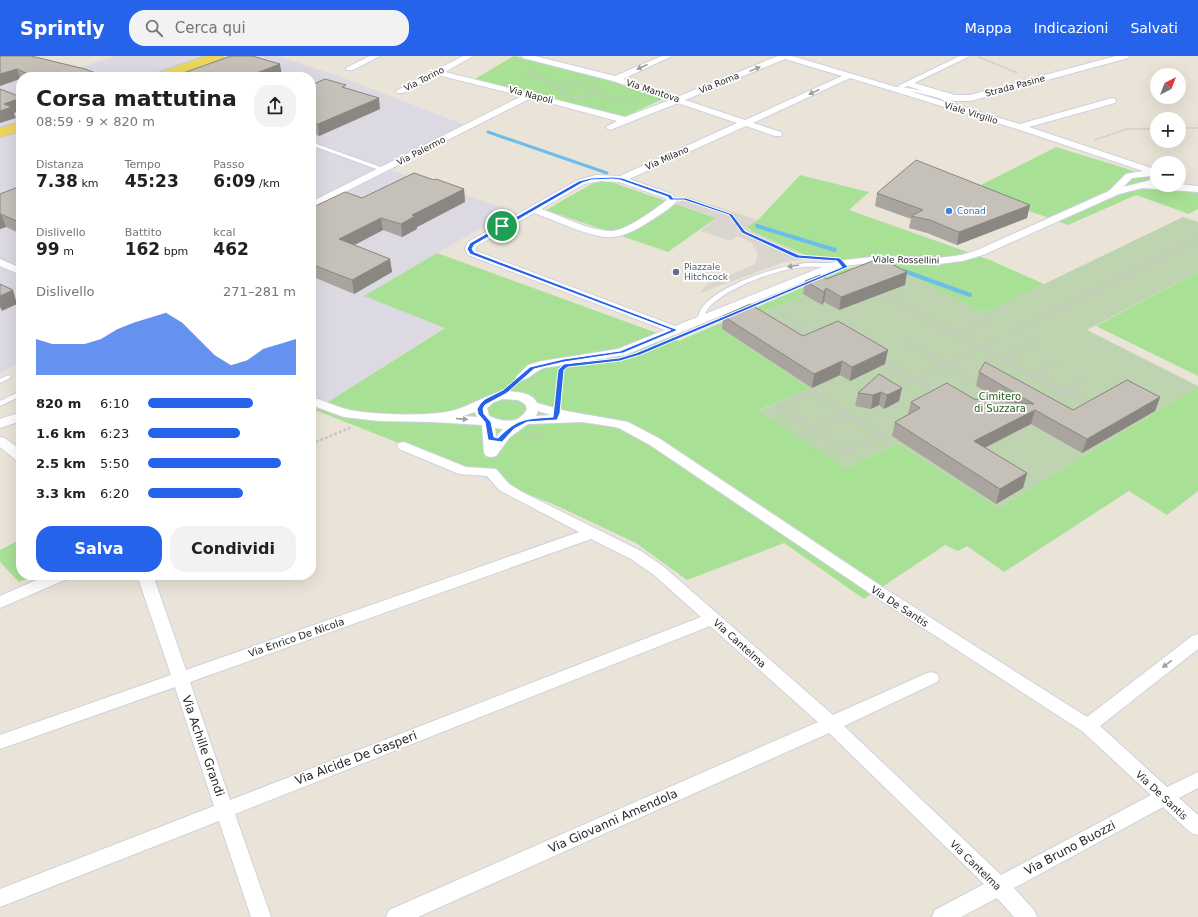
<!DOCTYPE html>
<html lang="it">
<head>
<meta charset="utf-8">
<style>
	body { margin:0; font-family:"DejaVu Sans",sans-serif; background:#f2f2f2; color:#202124; height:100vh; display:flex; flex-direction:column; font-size:15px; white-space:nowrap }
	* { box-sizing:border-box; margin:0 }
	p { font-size:13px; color:#757577 }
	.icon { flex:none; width:22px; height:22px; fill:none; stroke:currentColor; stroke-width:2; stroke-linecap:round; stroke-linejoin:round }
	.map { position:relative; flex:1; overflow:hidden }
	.drawer { position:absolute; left:16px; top:16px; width:300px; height:508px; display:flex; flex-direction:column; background:#fff; border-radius:16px; box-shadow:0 4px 16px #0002 }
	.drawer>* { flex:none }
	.needle { width:26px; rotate:42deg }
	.fabs { position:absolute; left:1150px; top:12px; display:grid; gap:8px }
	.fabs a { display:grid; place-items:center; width:36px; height:36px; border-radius:50%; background:#fff; box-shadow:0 4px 16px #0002; font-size:20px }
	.pin { position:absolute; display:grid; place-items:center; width:34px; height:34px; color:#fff; margin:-17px; border:2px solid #fff; border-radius:50%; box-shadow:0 1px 4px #0007 }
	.round { display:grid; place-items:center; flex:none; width:42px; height:42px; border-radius:16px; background:#f2f2f2 }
	.summary { display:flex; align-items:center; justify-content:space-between; height:68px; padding:0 20px }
	h1 { font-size:22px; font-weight:700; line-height:30px }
	.metrics { display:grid; grid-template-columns:repeat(3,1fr); gap:6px; height:68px; padding:4px 20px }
	.metrics div { display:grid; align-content:center }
	.metrics b { font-size:17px; font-weight:700 }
	.metrics small { font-size:11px; font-weight:400 }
	.metrics p { font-size:11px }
	.chart { height:112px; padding:8px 20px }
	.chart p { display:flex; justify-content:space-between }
	.chart svg { width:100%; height:72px; margin-top:4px; fill:#2563eb; opacity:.7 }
	.cta { display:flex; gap:8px; margin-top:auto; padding:8px 20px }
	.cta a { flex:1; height:46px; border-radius:16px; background:#2563eb; color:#fff; font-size:16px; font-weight:700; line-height:46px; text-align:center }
	.cta a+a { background:#f2f2f2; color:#202124 }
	ul { padding:0 20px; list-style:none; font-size:13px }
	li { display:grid; grid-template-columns:64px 48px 1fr; align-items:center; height:30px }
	li i { height:10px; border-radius:5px; background:#2563eb }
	header { display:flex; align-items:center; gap:24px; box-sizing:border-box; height:56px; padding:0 20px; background:#2563eb; color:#fff }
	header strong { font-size:19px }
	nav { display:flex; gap:22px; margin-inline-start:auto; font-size:14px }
	.search { width:280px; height:36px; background:#f2f2f2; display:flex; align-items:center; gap:10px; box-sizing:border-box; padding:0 14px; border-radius:16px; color:#757577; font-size:15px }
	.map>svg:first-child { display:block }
	.industrial { fill:#dcd9e2 }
	.green { fill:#a8e095 }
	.cemetery { fill:#bed3b0 }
	.plaza { fill:#dad6cf }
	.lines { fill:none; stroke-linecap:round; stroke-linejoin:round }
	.stream-far1 { stroke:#6cbeea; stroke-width:3 }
	.stream { stroke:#6cbeea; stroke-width:4 }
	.service-casing { stroke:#ced0e0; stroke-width:2 }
	.minor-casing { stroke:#ced0e0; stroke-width:2 }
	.primary-casing { stroke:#c7c7c7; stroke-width:2 }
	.path-far2 { stroke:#c7c7c7; stroke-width:1.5; stroke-dasharray:2 1; stroke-linecap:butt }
	.path-far1 { stroke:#c7c7c7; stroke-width:2; stroke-dasharray:2.5 1.5; stroke-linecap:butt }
	.path { stroke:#c7c7c7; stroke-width:2.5; stroke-dasharray:3 2; stroke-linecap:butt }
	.service { fill:#fff; fill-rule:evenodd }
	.minor { fill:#fff; fill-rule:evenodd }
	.primary { fill:#ecd75b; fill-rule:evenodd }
	.wall { fill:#a9a59e }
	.shaded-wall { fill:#8a8681 }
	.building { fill:#c5c0b8; stroke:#8a8681 }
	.oneway { fill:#9e9e9e }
	.route { fill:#2563eb; stroke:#fff; fill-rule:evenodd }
	.shop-dot { fill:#3f7fe0; stroke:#fff; stroke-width:1.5 }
	.service-dot { fill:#5c6f8a; stroke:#fff; stroke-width:1.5 }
	.labels { text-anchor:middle; stroke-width:3.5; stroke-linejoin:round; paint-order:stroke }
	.far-street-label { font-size:9px; fill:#272727; stroke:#fff }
	.far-shop-label { font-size:9px; fill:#366cbe; stroke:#fff; text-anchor:start }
	.far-service-label { font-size:9px; fill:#4e5e75; stroke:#fff; text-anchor:start }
	.park-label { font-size:10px; fill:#23601b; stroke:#fff }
	.street-label { font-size:10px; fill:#272727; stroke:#fff }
	.near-street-label { font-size:12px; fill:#272727; stroke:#fff }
</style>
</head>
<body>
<header>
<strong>Sprintly</strong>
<div class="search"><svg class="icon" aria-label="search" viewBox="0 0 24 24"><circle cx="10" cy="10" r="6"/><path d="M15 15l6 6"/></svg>Cerca qui</div>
<nav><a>Mappa</a><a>Indicazioni</a><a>Salvati</a></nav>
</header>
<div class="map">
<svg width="1198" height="861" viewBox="0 0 1198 861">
	<rect width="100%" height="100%" fill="#eae4d8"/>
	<path class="industrial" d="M115 0H278L341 21 465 69 381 111 512 155 437 197 365 240 445 271 315 354 311 352V21H21V306L0 317V10L67 16Z"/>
	<path class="green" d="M514 0 614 23 669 40 624 61 475 23Z
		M1056 91 1157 122V129L1198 135V153L1189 158 1136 139 1068 169 971 134Z
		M800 119 869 136 849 154 990 204 1044 228 984 257 884 207 721 273 810 332 760 354 846 412 898 387 999 452 1198 330V435L1167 459 1129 435 1004 516 967 490 958 495 945 489 864 543 784 487 687 524 636 487 553 448 315 354 445 272 364 240 437 197 679 285 845 213 880 207 830 204 805 199 753 176 746 170 758 164Z
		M595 126H611L716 162 668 196 546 154Z
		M1198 216V320L1096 270Z
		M21 483V519H36L19 526 0 506V494Z"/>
	<path class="cemetery" d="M1183 161 1198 166V216L1087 274 1198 330 999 452 898 387 846 412 759 355 809 332 721 273 884 207 984 257Z"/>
	<path class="plaza" d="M688 141 758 164 746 171 753 176 805 199 815 201 782 207 700 237 706 229 755 208 758 197 752 187 738 180 731 185 700 175 716 162 676 148Z"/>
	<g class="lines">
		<path class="stream-far1" d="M488 76 607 117"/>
		<path class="stream" d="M757 170 835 194
			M904 215 970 239"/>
		<defs>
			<path id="service" d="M898 31C917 33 934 36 951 44L952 50 949 51 948 46C931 38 914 36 897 33L896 32Z
				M311 86 386 113V114L382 115 311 89Z
				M809 207H832L835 209 832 211C820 211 807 210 795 212 770 216 722 234 707 254 705 257 704 262 702 265H698L697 264C698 261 699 258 700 255 713 230 782 208 809 207Z
				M8 319 11 321 10 322 0 327V323Z
				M21 335V340L0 350V345Z"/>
			<path id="minor" d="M370 0H380L353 14H347L346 12Z
				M463 0H473L445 16 625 61 670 44 613 25 523 2 522 0H535L615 20 662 0H672L623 23 677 41 778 0H792L1020 68 1112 42 1115 43 1116 45 1115 47 1029 71 1157 114V129L1179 128 1198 130V136L1142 132 1119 138 983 199 962 205 939 208 880 206 843 210 625 299 544 312C534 315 528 326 518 324L516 321 528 309 542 305 618 293 665 274 468 199 465 193 468 186 578 124 596 119 620 120 737 67 678 47 610 74 606 71 617 65 531 42 311 153V146L522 40 438 19 403 37H397L396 35ZM785 3 842 20 745 64 685 44ZM850 22 1017 73 1143 115 1126 118 1109 135 975 195 961 199 939 202 880 200 837 205 675 270 476 195 475 193 477 190 534 157C555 164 592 183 613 181 626 180 639 172 650 165 659 159 670 153 677 145L672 138 629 123 746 70 775 80H781L782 78 781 76 753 67ZM1151 120 1150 124 1147 125 1123 131 1132 122ZM601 125 619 126 665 142 667 144C656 153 626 174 613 175 591 176 562 160 541 153L584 128Z
				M960 0H970L914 27 955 39H970L1116 0H1129L1128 2 970 45H954L908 30 902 32 898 30Z
				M0 203 21 212V219L0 210Z
				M503 335C514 336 531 335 537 347L566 355 628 366 660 383 884 532 1087 661 1192 580 1198 578V593L1100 670 1167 731 1198 716V732L1179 742 1198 759V779L1191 777 1163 751 1014 832 1034 854 1037 861H1014L997 842 961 861H932L935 854 984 828 829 677 418 861H386L389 854 818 666 710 570 235 758 271 861H251L219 765 0 851V833L214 750 175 631 0 693V679L171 619 137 519H153L186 614 579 476 499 434 487 420 459 418 399 393 397 390 399 387 404 386 466 411 496 413 509 428 524 437 641 495 664 511 833 659 925 618 931 616 937 618 939 622 937 626 844 670 1001 819 1151 739 1082 675 874 540 650 389 619 372 609 370 582 366 528 368 510 381 496 400 491 401 486 400 484 397 482 369 433 366 379 365 344 361 311 349V341C323 344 334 350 346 353 369 359 433 361 455 354 472 349 486 339 503 335ZM503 343 518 344 525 348 527 353C519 369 503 366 489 360L487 352 494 346ZM538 355 551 359 536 360ZM475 356 477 361 463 360ZM495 372 503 373 496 381ZM591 483 631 503 654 519 701 561 230 744 190 626Z
				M21 356V365L0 372V363Z
				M0 381 5 382 21 394V405L16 404 0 391Z
				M48 519H70L67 523 0 552V540Z"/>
			<path id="primary" d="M206 0H223L221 3 171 21H153L155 18Z
				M21 66V75L0 81V72Z"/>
		</defs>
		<use href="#service" class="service-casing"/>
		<use href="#minor" class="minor-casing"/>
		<use href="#primary" class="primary-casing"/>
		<path class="path-far2" d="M978 1 1018 17
			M536 14 527 18 562 29
			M573 26 595 30 596 35C584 43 570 43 558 35L559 31Z
			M594 37 635 48
			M1179 72H1198
			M1095 84 1126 73H1157
			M684 143 691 145"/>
		<path class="path-far1" d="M688 144 731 158 744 176 797 200
			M881 238 1051 329
			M780 258 814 278
			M1014 275 1198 182
			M958 278 991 262
			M906 285 980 327
			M1003 303 1036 286
			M887 307 925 329
			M1019 326 1056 307
			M560 329 561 316
			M903 329 999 282
			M1077 329 1087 324"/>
		<path class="path" d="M923 328 934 335
			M1049 328 1087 349
			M898 332 905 328
			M810 336 880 379 846 396 779 351Z
			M1051 344 1079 328
			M558 345 560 328
			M814 374 845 358
			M880 379 889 385
			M523 383 541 376
			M311 388 352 371
			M76 523 86 519"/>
		<use href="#service" class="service"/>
		<use href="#minor" class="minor"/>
		<use href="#primary" class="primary"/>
	</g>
	<path class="wall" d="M0 0 106 21H21V23Z
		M311 29 346 32 380 53 319 80 311 77Z
		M434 124 464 133 465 146 417 171V173L402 181 383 174 354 189 390 203 392 216 354 238 311 220V152L362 142Z
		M21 130V178L6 171 0 173V138Z
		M877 137 1027 162 957 189 927 177 909 172 911 163 875 150Z
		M827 223 905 229 839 254 824 246 822 249 803 238 805 225Z
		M723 260 803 280 885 308 850 325 840 319 812 332 722 273Z
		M979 316 1073 354 1160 341 1155 355 1082 397 1031 368 985 392 1027 417 1023 432 996 448 892 380 895 366 908 358 911 346 974 343 1001 345 976 330Z
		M902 332 899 345 884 353 879 349 871 353 855 350 858 337Z"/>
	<path class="shaded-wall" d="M280 8 282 19 277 21H246Z
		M17 13 20 23 0 30V18Z
		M21 42V54L14 57 16 62 0 67V55L4 48Z
		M379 42 380 53 319 80 318 68Z
		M464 133 465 146 417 171V173L402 181 401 168 412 159Z
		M1030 149 1027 162 957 189 959 176Z
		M1 158 6 171 0 173V159Z
		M381 162 383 174 341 196 339 183Z
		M390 203 392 216 354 238 352 224Z
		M907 216 905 229 839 254 841 241Z
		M826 232 824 246 822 249 824 236Z
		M13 234 17 248 2 255 0 251V240Z
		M888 294 885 308 850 325 852 311Z
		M842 305 840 319 812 332 814 318Z
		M902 332 899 345 884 353 887 339Z
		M881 336 879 349 871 353 873 339Z
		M1160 341 1155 355 1082 397 1087 383Z
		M1035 354 1031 368 970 399 974 385Z
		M1027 417 1023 432 996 448 1000 433Z"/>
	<path class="building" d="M0 0H31L85 13 106 21H44L39 19 34 21 17 13 0 18Z
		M231 0H252L280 8 246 21H172Z
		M325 23 346 29 342 31 379 42 318 68 311 66V29Z
		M0 33 21 41V42L4 48 12 51 0 55Z
		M916 104 1030 149 959 176 930 164 911 160 923 154 877 137Z
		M414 117 434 124 436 123 464 133 412 159 415 160 401 168 381 162 339 183 390 203 352 224 311 208V152L345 136 362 142Z
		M21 130V167L1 158 0 159V138Z
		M880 202 907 216 841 241 826 232 824 236 805 225 820 219 827 223Z
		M0 228 13 234 0 240Z
		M750 248 803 280 838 265 888 294 852 311 842 305 814 318 723 260Z
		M985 306 1073 354 1127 324 1160 341 1087 383 1035 354 974 385 1027 417 1000 433 895 366 920 352 911 346 947 327 974 343 1034 348 979 316Z
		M879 318 902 332 887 339 881 336 873 339 858 337Z"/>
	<defs><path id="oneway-solid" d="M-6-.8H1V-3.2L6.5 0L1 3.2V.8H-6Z"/></defs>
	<g class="oneway">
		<use href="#oneway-solid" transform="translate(642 11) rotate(156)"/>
		<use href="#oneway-solid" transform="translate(755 13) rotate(-22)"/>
		<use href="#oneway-solid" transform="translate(814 36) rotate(156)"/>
		<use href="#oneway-solid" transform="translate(793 210) rotate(170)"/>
		<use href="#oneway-solid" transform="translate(462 363) rotate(5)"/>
		<use href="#oneway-solid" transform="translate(1167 608) rotate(142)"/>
	</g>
	<path class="route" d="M612 121 622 122 671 139 673 142H686L732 158 745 175 799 199 840 202 848 211 640 299 620 305 568 311 564 314 560 357 557 364 527 366 514 373 502 386 488 384 485 366 478 358 477 353 480 348 485 343 503 334 530 311 564 303 620 295 671 274 470 198 467 193 470 187 579 125 591 122ZM612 123 620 124 668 141 670 144H684L729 159 742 177 796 202 837 205 842 211 636 297 619 302 564 308 558 314 553 361C525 363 518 362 498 382L494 381 491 366 484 358 483 353 485 349 507 337 534 313 564 306 623 297 678 274 474 196 472 193 474 189 582 127 591 124Z"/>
	<circle class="shop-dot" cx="949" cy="155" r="4"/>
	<circle class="service-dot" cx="676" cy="216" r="4"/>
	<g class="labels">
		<g class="far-street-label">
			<text transform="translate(424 23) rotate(-27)" y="3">Via Torino</text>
			<text transform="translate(719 27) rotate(-22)" y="3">Via Roma</text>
			<text transform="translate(1015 30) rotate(-15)" y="3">Strada Pasine</text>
			<text transform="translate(653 35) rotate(18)" y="3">Via Mantova</text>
			<text transform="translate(531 39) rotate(15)" y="3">Via Napoli</text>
			<text transform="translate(971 57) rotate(17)" y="3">Viale Virgilio</text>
			<text transform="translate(421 95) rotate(-27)" y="3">Via Palermo</text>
			<text transform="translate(667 102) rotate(-24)" y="3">Via Milano</text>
			<text transform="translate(906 204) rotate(1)" y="3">Viale Rossellini</text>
		</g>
		<g class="far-shop-label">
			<text x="957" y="158">Conad</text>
		</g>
		<g class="far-service-label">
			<text x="684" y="214">Piazzale<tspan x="684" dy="10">Hitchcock</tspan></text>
		</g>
		<g class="park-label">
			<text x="1000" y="344">Cimitero<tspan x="1000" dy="12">di Suzzara</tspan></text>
		</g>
		<g class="street-label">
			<text transform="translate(900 550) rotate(33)" y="4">Via De Santis</text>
			<text transform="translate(296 581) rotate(-19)" y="4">Via Enrico De Nicola</text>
			<text transform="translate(740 587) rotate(42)" y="4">Via Cantelma</text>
			<text transform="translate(1162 739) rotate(43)" y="4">Via De Santis</text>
			<text transform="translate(976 809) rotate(44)" y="4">Via Cantelma</text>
		</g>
		<g class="near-street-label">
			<text transform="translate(203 690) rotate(71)" y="4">Via Achille Grandi</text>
			<text transform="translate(356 702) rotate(-21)" y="4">Via Alcide De Gasperi</text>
			<text transform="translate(613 765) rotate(-24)" y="4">Via Giovanni Amendola</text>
			<text transform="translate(1070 792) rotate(-28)" y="4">Via Bruno Buozzi</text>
		</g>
	</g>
</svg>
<div class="fabs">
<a><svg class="needle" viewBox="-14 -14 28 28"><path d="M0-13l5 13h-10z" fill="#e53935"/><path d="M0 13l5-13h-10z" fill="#757577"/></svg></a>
<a>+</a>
<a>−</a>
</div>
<div class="pin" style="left:502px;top:170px;background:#1e9e55"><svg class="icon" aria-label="arrive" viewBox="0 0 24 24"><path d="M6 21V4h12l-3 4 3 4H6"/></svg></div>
<section class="drawer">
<div class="summary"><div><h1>Corsa mattutina</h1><p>08:59 · 9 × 820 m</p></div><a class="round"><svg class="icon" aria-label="share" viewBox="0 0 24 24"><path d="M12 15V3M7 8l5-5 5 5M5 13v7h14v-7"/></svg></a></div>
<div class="metrics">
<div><p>Distanza</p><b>7.38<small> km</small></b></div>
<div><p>Tempo</p><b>45:23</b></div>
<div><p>Passo</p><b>6:09<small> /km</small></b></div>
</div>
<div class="metrics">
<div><p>Dislivello</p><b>99<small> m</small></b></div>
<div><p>Battito</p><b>162<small> bpm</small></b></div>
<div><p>kcal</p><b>462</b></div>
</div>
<div class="chart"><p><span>Dislivello</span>271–281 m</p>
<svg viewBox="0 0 160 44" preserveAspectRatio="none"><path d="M0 44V22L10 25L20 25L30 25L40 22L50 16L60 12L70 9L80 6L90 12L100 22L110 32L120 38L130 35L140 28L150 25L160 22V44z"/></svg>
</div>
<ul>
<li><b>820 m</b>6:10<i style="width:71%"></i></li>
<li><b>1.6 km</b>6:23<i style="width:62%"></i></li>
<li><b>2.5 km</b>5:50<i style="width:90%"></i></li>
<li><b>3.3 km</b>6:20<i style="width:64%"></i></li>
</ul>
<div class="cta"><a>Salva</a><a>Condividi</a></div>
</section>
</div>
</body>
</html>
